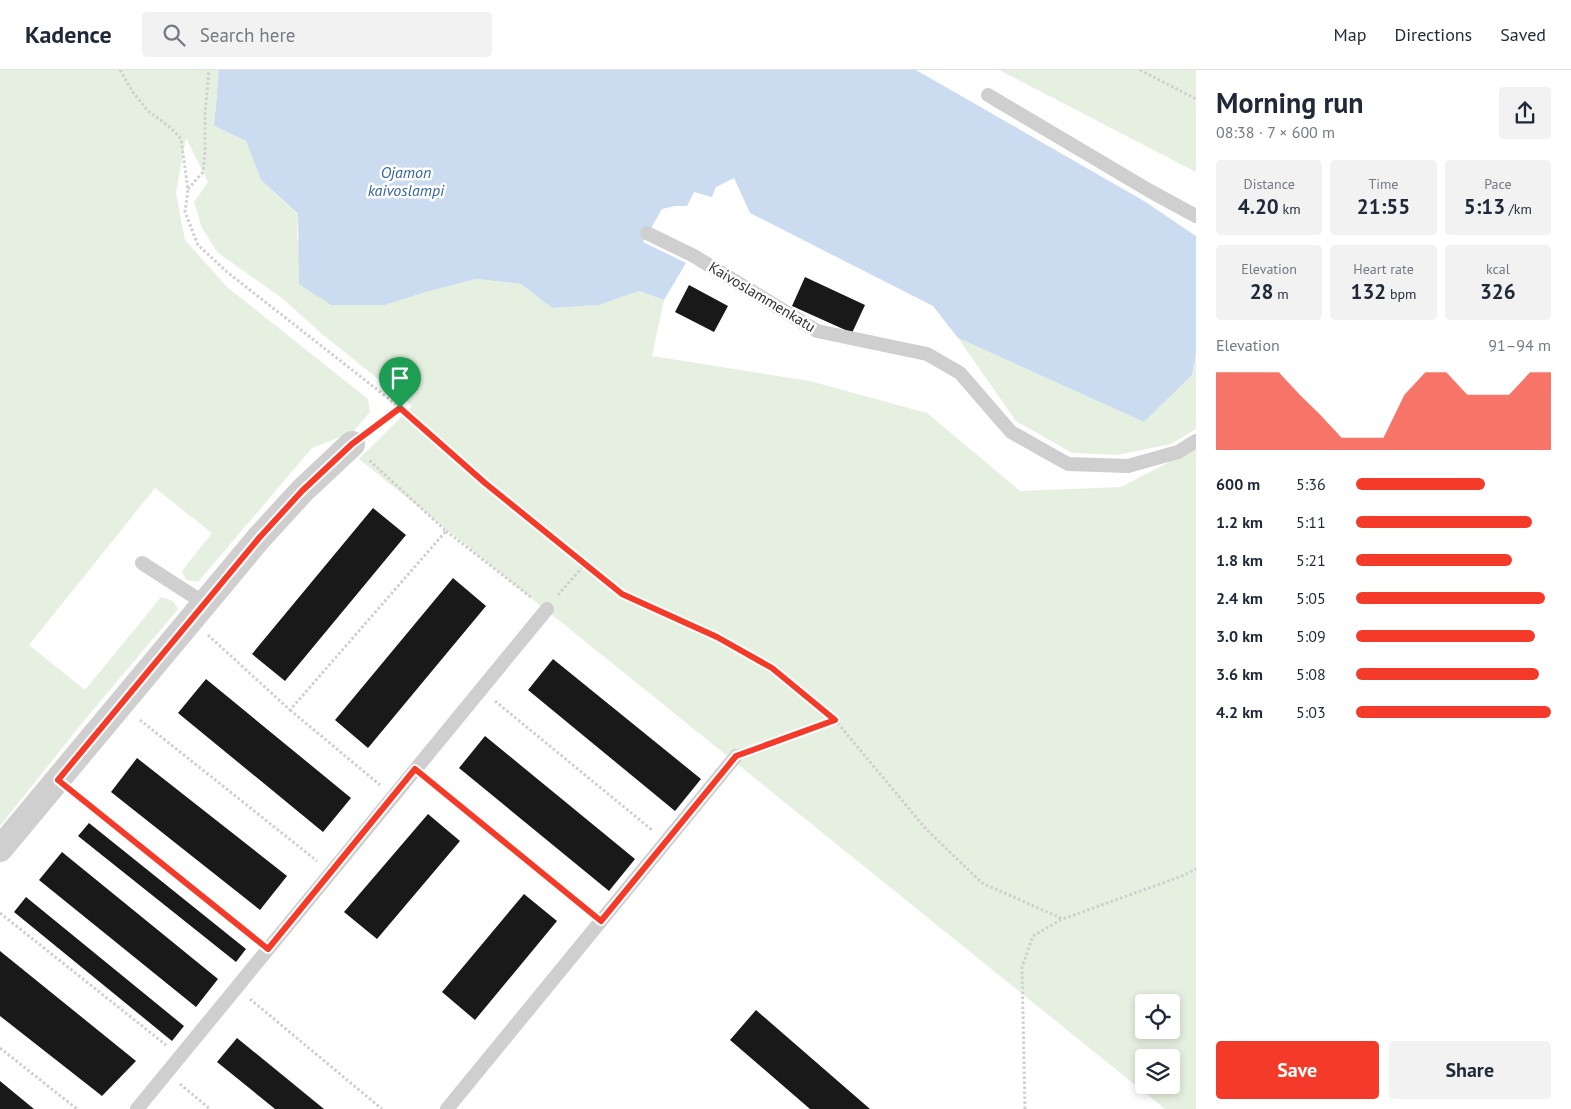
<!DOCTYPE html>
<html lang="en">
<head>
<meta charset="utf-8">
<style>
	body { margin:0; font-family:"PT Sans",sans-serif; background:#f2f2f3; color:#1f2937; height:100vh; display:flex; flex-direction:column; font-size:19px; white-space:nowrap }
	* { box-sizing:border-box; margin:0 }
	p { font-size:16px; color:#747a83 }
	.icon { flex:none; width:28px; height:28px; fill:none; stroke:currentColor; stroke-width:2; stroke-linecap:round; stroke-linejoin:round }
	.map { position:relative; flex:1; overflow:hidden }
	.drawer { display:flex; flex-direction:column; background:#fff; width:375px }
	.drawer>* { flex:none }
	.tools { position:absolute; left:1135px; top:924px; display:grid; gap:10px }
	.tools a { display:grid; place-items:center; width:45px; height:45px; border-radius:5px; background:#fff; box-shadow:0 2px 8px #0003; font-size:25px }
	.pin { position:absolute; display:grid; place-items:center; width:42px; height:42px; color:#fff; margin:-51px -21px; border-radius:50% 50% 50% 0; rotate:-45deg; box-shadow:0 0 5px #0007 }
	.pin .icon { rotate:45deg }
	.round { display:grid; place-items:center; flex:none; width:52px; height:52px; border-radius:5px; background:#f2f2f3 }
	.head { display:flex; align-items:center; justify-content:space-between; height:85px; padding:0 20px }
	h1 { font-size:28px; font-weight:800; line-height:38px }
	.figures { display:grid; grid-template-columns:repeat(3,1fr); gap:8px; height:85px; padding:5px 20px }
	.figures div { display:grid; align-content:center; border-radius:5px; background:#f2f2f3; text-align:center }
	.figures b { font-size:21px; font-weight:800 }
	.figures small { font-size:14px; font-weight:400 }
	.figures p { font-size:14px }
	.chart { height:140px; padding:10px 20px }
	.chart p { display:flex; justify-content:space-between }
	.chart svg { width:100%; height:90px; margin-top:5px; fill:#f43b29; opacity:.7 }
	.primary-button { display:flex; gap:10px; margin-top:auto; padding:10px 20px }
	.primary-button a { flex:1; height:58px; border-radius:5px; background:#f43b29; color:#fff; font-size:20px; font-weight:800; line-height:58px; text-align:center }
	.primary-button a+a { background:#f2f2f3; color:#1f2937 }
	ul { padding:0 20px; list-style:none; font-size:16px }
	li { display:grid; grid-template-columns:80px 60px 1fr; align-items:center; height:38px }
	li i { height:12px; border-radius:6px; background:#f43b29 }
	header { display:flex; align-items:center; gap:30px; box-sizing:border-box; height:70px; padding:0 25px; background:#fff; border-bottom:1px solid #e0e1e3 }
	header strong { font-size:24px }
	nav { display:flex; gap:28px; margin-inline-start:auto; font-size:18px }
	.search { width:350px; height:45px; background:#f2f2f3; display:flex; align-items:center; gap:12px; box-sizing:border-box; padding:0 18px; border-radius:5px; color:#747a83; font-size:19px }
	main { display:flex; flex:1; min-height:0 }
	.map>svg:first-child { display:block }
	.green { fill:#e6f0e0; fill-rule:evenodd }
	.water { fill:#cbdcf0 }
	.building { fill:#191919 }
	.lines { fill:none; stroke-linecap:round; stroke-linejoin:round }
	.path { stroke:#cfcfcf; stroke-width:3; stroke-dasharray:2.5 2.5; stroke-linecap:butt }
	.service { stroke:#cfcfcf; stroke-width:14 }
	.minor { stroke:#cfcfcf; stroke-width:26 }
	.route-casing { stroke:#fff; stroke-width:10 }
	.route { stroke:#f43b29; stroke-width:6 }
	.labels { text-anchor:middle; stroke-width:5; stroke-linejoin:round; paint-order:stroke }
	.street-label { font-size:15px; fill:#323232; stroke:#fff }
	.water-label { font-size:16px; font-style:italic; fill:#37659d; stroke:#fff }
</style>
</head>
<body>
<header>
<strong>Kadence</strong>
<div class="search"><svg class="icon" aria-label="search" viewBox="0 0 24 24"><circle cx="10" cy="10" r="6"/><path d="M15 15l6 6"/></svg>Search here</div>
<nav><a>Map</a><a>Directions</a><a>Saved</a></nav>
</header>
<main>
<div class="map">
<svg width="1196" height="1039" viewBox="0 0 1196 1039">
	<rect width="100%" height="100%" fill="#fff"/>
	<path class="green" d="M0 0H219L214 56 246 71 261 110 298 145 297 169 385 235 426 222 476 209 521 214 552 238 599 235 639 221 664 230 652 286 810 311 927 343 1020 421 1121 417 1196 378V1039H1165L359 389 412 336 322 264 283 229 217 182 202 158 194 132 208 112 186 68 176 123 185 170 227 217 368 329 370 342 353 362 312 378 198 512 186 510 182 501 212 463 155 418 29 575 85 620 161 527 173 531 178 539 83 652 0 756ZM1144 932H1171V960H1144ZM1144 988H1171V1015H1144Z
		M999 0H1196V102Z
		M958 268 1144 352 1192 305 1196 284V359L1171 374 1117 385 1072 383 1016 351Z"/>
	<path class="water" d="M219 0H916L1144 131 1196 166V284L1192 305 1144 352 958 268 933 236 750 143 734 108 716 117 712 127 694 122 687 136H675L662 139 643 172 686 193 664 230 639 221 599 235 552 238 521 214 476 209 426 222 385 235H331L299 214 298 144 261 110 246 71 214 56Z"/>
	<path class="building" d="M805 207 865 235 852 263 792 236Z
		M689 215 728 236 714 262 675 242Z
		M373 438 406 465 285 611 252 584Z
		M453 508 486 536 368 678 335 650Z
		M553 589 701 709 675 741 528 620Z
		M206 609 351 728 323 762 178 643Z
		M485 666 635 789 609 821 459 698Z
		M137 688 287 806 260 840 111 722Z
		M428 744 460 771 377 869 344 842Z
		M89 753 246 879 236 892 78 766Z
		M62 782 218 909 196 937 39 810Z
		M524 824 557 851 475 950 442 922Z
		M26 827 184 956 172 971 14 842Z
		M0 881 136 991 102 1026 0 946Z
		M756 940 870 1039H810L730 970Z
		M237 968 324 1039H275L217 992Z
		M0 1011 34 1039H0Z"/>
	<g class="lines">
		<path class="path" d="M120 0 132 21 148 41 171 58 181 69 188 120 185 142 198 175 227 202 393 332 485 413 622 524 717 567 772 598 835 650 926 759 982 813 1063 849 1182 806 1196 799
			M1140 0 1196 29
			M188 119 203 102 205 81V43L209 0
			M371 360 400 338
			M446 461 532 528
			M558 525 585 494
			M208 565 290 640 446 461 369 390
			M495 631 652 760
			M290 640 380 715
			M140 650 317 791
			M753 680 835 650
			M429 710 587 840
			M76 724 254 868
			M0 843 166 975
			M250 929 382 1039
			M0 978 77 1039
			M180 1014 210 1039
			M1025 1039 1022 897 1033 866 1062 849"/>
		<path class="service" d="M988 25 1150 121 1196 146
			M647 163 694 186 817 261 927 284 960 303 1011 362 1068 394 1128 396 1178 382 1196 371
			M142 493 204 533
			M137 1039 547 539
			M447 1039 736 686"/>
		<path class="minor" d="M0 779 259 468 302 421 352 374"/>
	</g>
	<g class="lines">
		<defs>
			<path id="route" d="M400 338 485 413 622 524 717 567 772 598 835 650 736 686 601 851 415 699 268 879 58 710 259 468 302 421 352 374Z"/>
		</defs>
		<use href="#route" class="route-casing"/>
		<use href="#route" class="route"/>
	</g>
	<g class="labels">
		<g class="street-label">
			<text transform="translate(762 227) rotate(31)" y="5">Kaivoslammenkatu</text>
		</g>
		<g class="water-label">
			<text x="406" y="108">Ojamon<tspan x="406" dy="18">kaivoslampi</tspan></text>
		</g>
	</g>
</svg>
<div class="tools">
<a><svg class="icon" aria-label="locate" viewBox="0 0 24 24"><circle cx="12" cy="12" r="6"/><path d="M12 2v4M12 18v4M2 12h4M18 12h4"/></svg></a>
<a><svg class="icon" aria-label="layers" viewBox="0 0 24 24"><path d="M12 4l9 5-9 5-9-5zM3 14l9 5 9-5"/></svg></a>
</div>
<div class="pin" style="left:400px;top:338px;background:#1e9e55"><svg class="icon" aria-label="arrive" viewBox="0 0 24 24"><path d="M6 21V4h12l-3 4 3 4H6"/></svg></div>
</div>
<section class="drawer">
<div class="head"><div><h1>Morning run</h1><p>08:38 · 7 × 600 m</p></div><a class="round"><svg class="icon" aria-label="share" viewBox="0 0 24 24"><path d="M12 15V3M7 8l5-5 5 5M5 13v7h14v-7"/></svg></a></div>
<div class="figures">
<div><p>Distance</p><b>4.20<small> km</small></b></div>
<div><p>Time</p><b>21:55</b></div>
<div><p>Pace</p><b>5:13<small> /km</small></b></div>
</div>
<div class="figures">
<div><p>Elevation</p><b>28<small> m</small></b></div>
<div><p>Heart rate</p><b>132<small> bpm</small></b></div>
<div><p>kcal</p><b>326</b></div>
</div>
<div class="chart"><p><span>Elevation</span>91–94 m</p>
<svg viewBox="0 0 160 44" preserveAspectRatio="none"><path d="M0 44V6L10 6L20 6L30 6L40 17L50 27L60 38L70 38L80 38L90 17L100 6L110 6L120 17L130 17L140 17L150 6L160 6V44z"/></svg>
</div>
<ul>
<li><b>600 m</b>5:36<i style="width:66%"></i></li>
<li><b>1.2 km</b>5:11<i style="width:90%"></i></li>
<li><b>1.8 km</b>5:21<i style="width:80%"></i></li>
<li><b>2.4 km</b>5:05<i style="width:97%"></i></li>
<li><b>3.0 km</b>5:09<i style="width:92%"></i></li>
<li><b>3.6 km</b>5:08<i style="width:94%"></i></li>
<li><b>4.2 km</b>5:03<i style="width:100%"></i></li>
</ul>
<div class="primary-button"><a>Save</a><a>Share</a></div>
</section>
</main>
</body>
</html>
